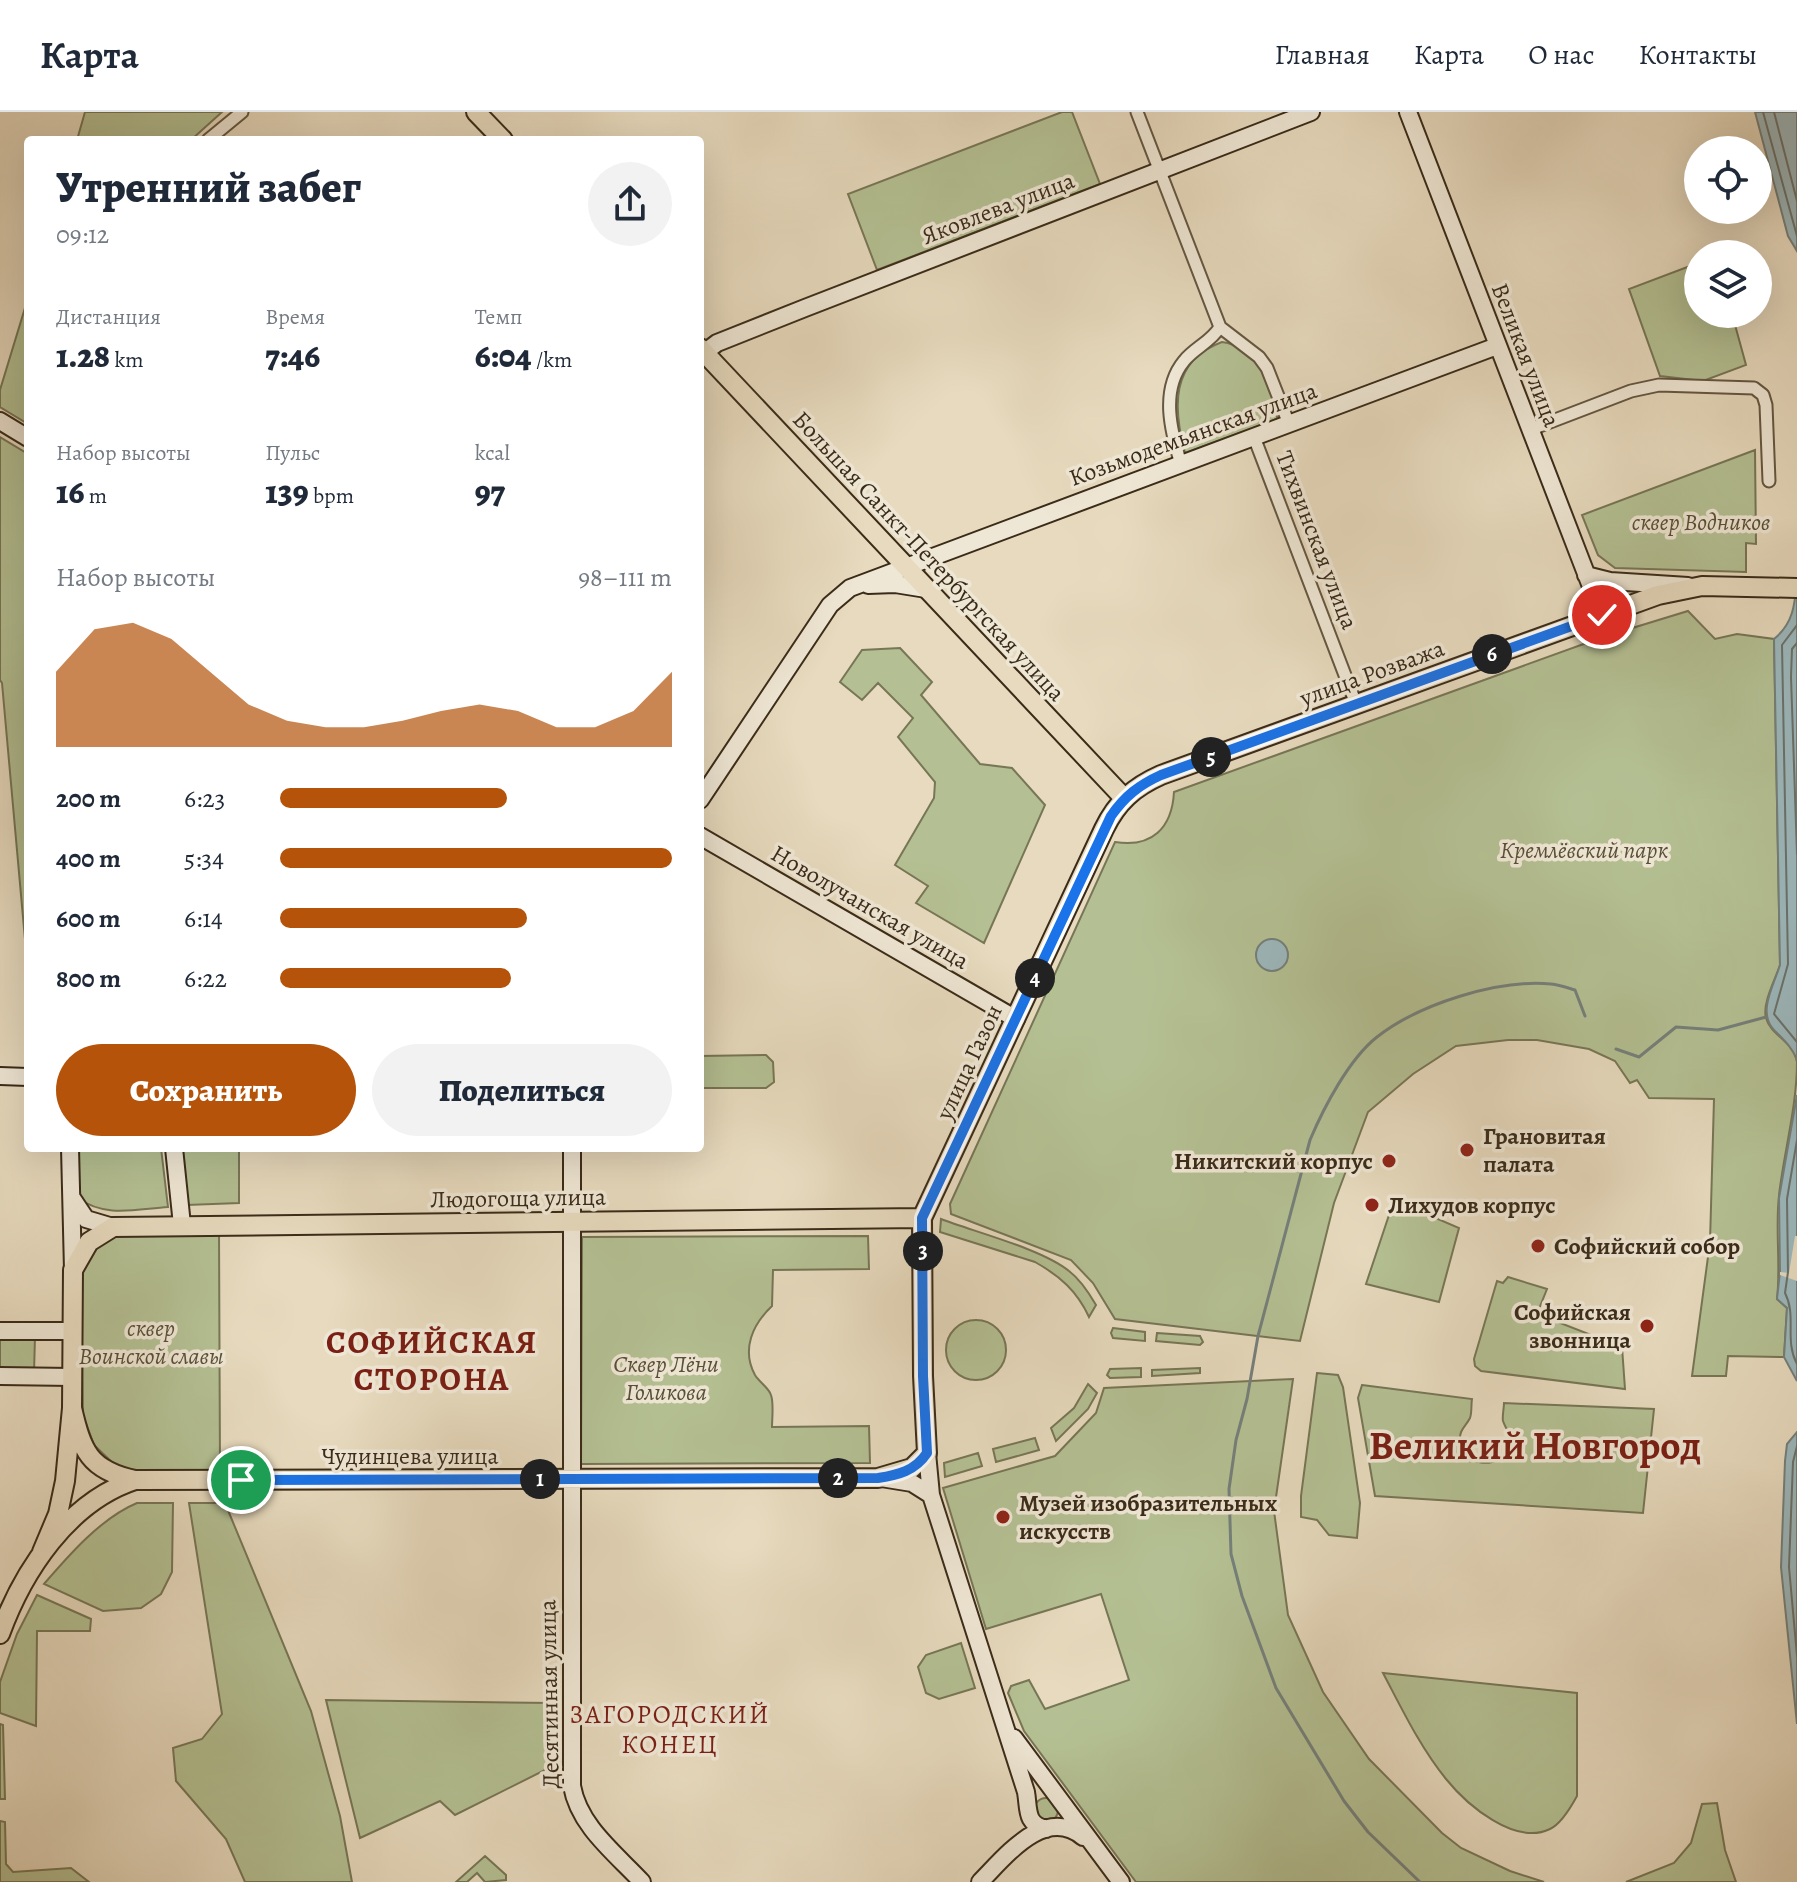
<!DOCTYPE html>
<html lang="ru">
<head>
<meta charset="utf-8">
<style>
	body { margin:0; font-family:Alegreya,serif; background:#f2f2f3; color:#1f2937; height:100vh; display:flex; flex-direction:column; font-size:30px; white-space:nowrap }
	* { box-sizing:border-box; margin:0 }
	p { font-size:26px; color:#747a83 }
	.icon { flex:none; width:44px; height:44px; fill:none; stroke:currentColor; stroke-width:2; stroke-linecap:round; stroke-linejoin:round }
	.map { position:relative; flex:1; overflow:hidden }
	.panel { position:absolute; left:24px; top:24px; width:680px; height:1016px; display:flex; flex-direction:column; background:#fff; border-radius:8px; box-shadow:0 8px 32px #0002 }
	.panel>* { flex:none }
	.controls { position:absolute; left:1684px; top:24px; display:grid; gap:16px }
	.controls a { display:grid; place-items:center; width:88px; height:88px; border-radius:50%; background:#fff; box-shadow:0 8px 32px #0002; font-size:40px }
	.pin { position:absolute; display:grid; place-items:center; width:68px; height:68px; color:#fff; margin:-34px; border:4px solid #fff; border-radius:50%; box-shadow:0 2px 8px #0007 }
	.km { position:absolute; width:40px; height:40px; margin:-20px; border-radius:50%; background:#222; color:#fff; font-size:22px; line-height:40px; text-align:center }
	.round { display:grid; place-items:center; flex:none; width:84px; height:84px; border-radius:42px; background:#f2f2f3 }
	.summary { display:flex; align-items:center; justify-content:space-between; height:136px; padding:0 32px }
	h1 { font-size:44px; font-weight:800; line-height:60px }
	.figures { display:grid; grid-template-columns:repeat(3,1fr); gap:12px; height:136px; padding:8px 32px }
	.figures div { display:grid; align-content:center }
	.figures b { font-size:34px; font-weight:800 }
	.figures small { font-size:22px; font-weight:400 }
	.figures p { font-size:22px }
	.chart { height:224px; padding:16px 32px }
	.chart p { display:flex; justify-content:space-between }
	.chart svg { width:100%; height:144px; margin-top:8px; fill:#b45309; opacity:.7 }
	.button { display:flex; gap:16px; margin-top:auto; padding:16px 32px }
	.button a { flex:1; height:92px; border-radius:48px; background:#b45309; color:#fff; font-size:32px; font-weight:800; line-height:92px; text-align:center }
	.button a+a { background:#f2f2f3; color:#1f2937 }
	ul { padding:0 32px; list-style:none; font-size:26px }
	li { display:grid; grid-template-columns:128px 96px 1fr; align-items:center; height:60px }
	li i { height:20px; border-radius:10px; background:#b45309 }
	header { display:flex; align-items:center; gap:48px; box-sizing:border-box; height:112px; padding:0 40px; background:#fff; border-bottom:2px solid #e0e1e3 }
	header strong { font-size:38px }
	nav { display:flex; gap:44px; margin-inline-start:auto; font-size:28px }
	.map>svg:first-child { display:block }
	.green { fill:#b4c093; stroke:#777656; stroke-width:2 }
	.water { fill:#9cb8bd; stroke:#75807b; stroke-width:2 }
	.pier { fill:#e7dabe }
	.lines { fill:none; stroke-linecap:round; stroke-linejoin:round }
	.shore { stroke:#6b726b; stroke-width:2 }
	.stream { stroke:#75807b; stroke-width:3 }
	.street-casing { stroke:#655742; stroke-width:15 }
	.secondary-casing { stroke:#3a2b19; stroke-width:20 }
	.primary-casing { stroke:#3a2b19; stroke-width:22 }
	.street { stroke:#efe7d5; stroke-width:11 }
	.secondary { stroke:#efe7d5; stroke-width:16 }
	.primary { stroke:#e7dabe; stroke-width:18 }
	.route-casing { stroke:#fff; stroke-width:16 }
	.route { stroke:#1a73e8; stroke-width:10 }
	.poi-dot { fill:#8f2418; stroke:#efe7d5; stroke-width:3 }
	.labels { text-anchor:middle; stroke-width:7; stroke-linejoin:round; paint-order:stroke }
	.street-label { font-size:24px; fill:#3a2b19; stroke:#efe7d5 }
	.park-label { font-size:24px; font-style:italic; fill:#585038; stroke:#efe7d5 }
	.poi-label { font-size:24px; font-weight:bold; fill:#3a2b19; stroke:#efe7d5; text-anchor:start }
	.neighbourhood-label { font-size:26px; letter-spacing:2px; fill:#7a1f14; stroke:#efe7d5 }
	.district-label { font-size:32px; font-weight:bold; letter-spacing:2px; fill:#7a1f14; stroke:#efe7d5 }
	.town-label { font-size:40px; font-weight:bold; fill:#7a1f14; stroke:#efe7d5 }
</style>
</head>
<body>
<header>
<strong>Карта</strong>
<nav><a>Главная</a><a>Карта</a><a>О нас</a><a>Контакты</a></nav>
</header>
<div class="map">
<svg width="1797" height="1770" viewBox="0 0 1797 1770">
	<rect width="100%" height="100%" fill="#e7dabe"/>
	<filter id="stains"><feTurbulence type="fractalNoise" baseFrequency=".0025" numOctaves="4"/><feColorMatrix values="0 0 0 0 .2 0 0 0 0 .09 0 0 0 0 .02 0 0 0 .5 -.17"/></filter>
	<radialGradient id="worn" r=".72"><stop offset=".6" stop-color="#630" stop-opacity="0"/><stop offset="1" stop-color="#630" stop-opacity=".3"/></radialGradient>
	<path class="green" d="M85 0H222L191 28H77Z
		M1062 0H1072L1100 72 877 158 848 82Z
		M1698 151V202H1732L1746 253 1703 269 1660 264 1629 177Z
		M28 186V312L0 295V278Z
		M1222 230C1254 234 1278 278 1277 307L1185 341C1173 296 1170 249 1222 230Z
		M0 325 28 342V861L2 571 0 568Z
		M1755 338 1756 432 1746 431V460L1615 456 1598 443 1582 403Z
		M1688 499 1715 527 1737 522 1774 527 1780 853C1776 866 1762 891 1766 906 1771 924 1794 929 1797 950 1797 994 1784 1040 1779 1083 1775 1118 1781 1153 1777 1187L1787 1196 1784 1245 1728 1244 1726 1264H1692L1710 1130 1714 987 1649 986 1637 968 1630 971 1615 949 1589 937 1537 928H1508L1456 934 1413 962 1368 1000 1334 1091 1300 1229 1115 1207 1093 1171 1071 1148 951 1102 950 1092 1115 730C1152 736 1172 716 1174 680L1603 525Z
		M900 536 932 570 921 583 980 652 1012 656 1045 693 984 831 916 791 928 774 895 753 934 686 935 670 898 625 913 606 878 571 862 588 840 570 862 538Z
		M766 943 773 950 774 970 766 976H700V944Z
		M73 1036H161L168 1095C136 1097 105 1106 78 1086Z
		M181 1036H239V1091L187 1093Z
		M1394 1088 1459 1116 1439 1190 1366 1172Z
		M941 1107C975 1120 1042 1137 1069 1159 1081 1168 1089 1181 1096 1193L1089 1205C1077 1179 1060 1164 1035 1150L940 1120Z
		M219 1118 220 1360 131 1359 115 1353 94 1333 83 1303 81 1157 94 1136 118 1120Z
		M868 1124 869 1157 773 1158 772 1194C753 1212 741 1237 755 1263 759 1270 769 1276 771 1283 774 1292 772 1306 772 1315L869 1314 870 1351 581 1352 582 1125Z
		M1508 1165 1547 1177 1537 1202 1622 1235 1625 1277 1481 1259 1475 1254 1474 1247 1497 1169 1503 1171Z
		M946 1238a30 30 0 1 1 60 0a30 30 0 1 1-60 0Z
		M1113 1216 1145 1220V1229L1113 1226 1111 1221Z
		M1157 1221 1200 1224 1203 1230 1200 1233 1156 1229Z
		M0 1224H35L34 1261 0 1260Z
		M1141 1256V1265L1110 1266 1107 1263 1110 1257Z
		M1200 1256V1261L1152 1264V1258Z
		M1317 1261 1338 1263 1343 1275 1360 1391 1357 1426 1329 1423 1317 1408 1301 1405V1384Z
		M1293 1267 1274 1399 1288 1503 1323 1580 1369 1647 1442 1721 1461 1736 1510 1759 1544 1770H1136L1024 1619 1008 1581 1011 1574 1029 1568 1045 1597 1129 1568 1101 1482 986 1517 943 1376 1055 1344 1096 1301 1104 1276Z
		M1088 1272 1097 1281 1088 1297 1056 1329 1051 1316 1074 1296Z
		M1362 1273 1472 1287C1471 1292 1472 1301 1470 1306 1466 1314 1459 1318 1460 1328 1462 1356 1502 1359 1509 1333 1512 1322 1506 1318 1503 1309 1502 1305 1504 1296 1504 1291L1654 1297 1643 1401 1375 1384 1358 1286Z
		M1035 1326 1039 1338 996 1350 993 1337Z
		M978 1341 982 1354 945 1365 944 1351Z
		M137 1391H173L172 1460 161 1482 141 1496 103 1499 44 1472C69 1443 101 1406 137 1391Z
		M189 1391H225L311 1599 340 1704 352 1770H245L226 1727 176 1669 173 1636 202 1627 222 1602Z
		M37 1483 91 1507 90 1519H37L36 1614 0 1601V1570L17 1522Z
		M961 1531 975 1576 939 1587 926 1581 918 1555 926 1543Z
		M1383 1561 1577 1581V1684C1571 1695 1561 1712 1550 1717 1515 1734 1467 1693 1446 1667 1420 1635 1402 1597 1383 1561Z
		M326 1588 553 1591V1654L455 1703 440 1689 360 1726Z
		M0 1612 3 1613 5 1687H0Z
		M1034 1698a12 12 0 1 1 24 0a12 12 0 1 1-24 0Z
		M1717 1691 1725 1738 1736 1770H1626L1674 1751 1691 1731 1702 1692Z
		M0 1709 5 1710 6 1752 13 1760 71 1756 89 1770H0Z
		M485 1744 506 1763V1768L485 1770 477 1761 467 1770H456Z"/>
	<path class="water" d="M1755 0H1797V139L1788 124Z
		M1797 466V948C1792 935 1784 928 1774 918 1757 900 1774 873 1780 853L1774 527C1794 511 1795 491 1797 466Z
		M1256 843a16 16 0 1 1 32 0a16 16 0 1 1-32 0Z
		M1797 983V1269L1784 1245 1787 1196 1777 1187 1780 1160 1779 1086Z
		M1797 1320V1612L1781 1455 1785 1349 1787 1332Z"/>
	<path class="pier" d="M1795 1124H1797V1169L1780 1163V1160L1789 1161Z"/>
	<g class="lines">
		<path class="shore" d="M1763 0 1797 124
			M1774 0 1797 89
			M1797 513 1782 533 1788 852 1774 902 1797 930
			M1797 531 1792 537 1791 565 1797 742
			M1797 1028 1787 1087 1788 1160 1785 1181C1797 1204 1784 1228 1797 1252
			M1797 1334 1793 1350 1789 1455 1797 1544"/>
		<path class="stream" d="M1616 937 1639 945 1676 915 1718 918 1766 905
			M1420 1770 1368 1720 1344 1689 1276 1576 1242 1484 1231 1442 1229 1377 1236 1328 1247 1287 1258 1224 1310 1028C1324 995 1349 947 1377 925 1419 892 1498 867 1551 872 1560 873 1568 876 1575 878L1585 904"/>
		<defs>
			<path id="street" d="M1137 0 1220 215 1259 245 1267 256 1289 312
				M208 28 242 0
				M1529 318 1631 279 1659 273 1754 276 1763 283 1766 293 1769 369
				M1254 325 1356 592
				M1181 352C1171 320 1160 278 1184 249 1194 236 1211 230 1220 215"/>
			<path id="secondary" d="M1408 0 1602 503
				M700 244 717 231 805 196 1311 0
				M0 309 28 326
				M1586 463 1610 469 1688 474
				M868 473 895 472 926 477
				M700 688 830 493 850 476 1497 234
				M700 724 1016 907
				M0 964 28 965
				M70 1036 73 1158
				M174 1036 182 1113
				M572 1036V1674C579 1714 615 1741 642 1770
				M72 1086 86 1107 113 1115
				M0 1219H72
				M0 1264 72 1265
				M927 1341 931 1383 1026 1680C1029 1697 1025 1712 1046 1717
				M881 1366 912 1371 931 1383
				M1014 1626 1121 1770
				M980 1770C1005 1745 1045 1693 1083 1725"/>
			<path id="primary" d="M476 0 503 28
				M700 236 1124 686
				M72 1296C82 1339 89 1358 135 1368L878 1366 912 1356 927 1341 923 1264 922 1106 1104 717C1117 690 1134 675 1161 663L1658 483 1702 474 1797 476
				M42 1440 58 1402 65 1369 72 1296 73 1158 89 1130 113 1115 922 1106
				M0 1522C23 1459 68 1390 135 1368"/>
		</defs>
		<use href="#street" class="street-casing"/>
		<use href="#secondary" class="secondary-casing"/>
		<use href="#primary" class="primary-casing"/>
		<use href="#street" class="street"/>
		<use href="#secondary" class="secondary"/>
		<use href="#primary" class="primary"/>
	</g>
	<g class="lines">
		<defs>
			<path id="route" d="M241 1368 878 1366C898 1363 915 1359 927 1341L923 1264 922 1106 1111 704C1125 684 1139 673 1161 663L1602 503"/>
		</defs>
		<use href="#route" class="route-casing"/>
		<use href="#route" class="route"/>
	</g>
	<g class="poi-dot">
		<circle cx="1467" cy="1038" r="8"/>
		<circle cx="1389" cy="1049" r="8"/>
		<circle cx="1372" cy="1093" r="8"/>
		<circle cx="1538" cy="1134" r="8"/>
		<circle cx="1647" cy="1214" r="8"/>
		<circle cx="1003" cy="1405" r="8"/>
	</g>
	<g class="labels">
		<g class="street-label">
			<text transform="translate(998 96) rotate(-21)" y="8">Яковлева улица</text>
			<text transform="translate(1526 243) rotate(69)" y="8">Великая улица</text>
			<text transform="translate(1193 322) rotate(-20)" y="8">Козьмодемьянская улица</text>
			<text transform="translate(1317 428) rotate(69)" y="8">Тихвинская улица</text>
			<text transform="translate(929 444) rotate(47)" y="8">Большая Санкт-Петербургская улица</text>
			<text transform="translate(1372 561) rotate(-20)" y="8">улица Розважа</text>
			<text transform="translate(870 795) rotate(30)" y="8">Новолучанская улица</text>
			<text transform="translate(969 950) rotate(-65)" y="8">улица Газон</text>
			<text transform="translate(518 1086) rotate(-1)" y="8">Людогоща улица</text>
			<text x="410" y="1352">Чудинцева улица</text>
			<text transform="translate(549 1582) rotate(-91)" y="8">Десятинная улица</text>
		</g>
		<g class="park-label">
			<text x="1701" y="418">сквер Водников</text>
			<text x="1584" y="746">Кремлёвский парк</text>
			<text x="151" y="1224">сквер<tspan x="151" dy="28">Воинской славы</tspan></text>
			<text x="666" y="1260">Сквер Лёни<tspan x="666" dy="28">Голикова</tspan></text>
		</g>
		<g class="poi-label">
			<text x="1483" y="1032">Грановитая<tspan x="1483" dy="28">палата</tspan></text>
			<text x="1373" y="1057" text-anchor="end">Никитский корпус</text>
			<text x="1388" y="1101">Лихудов корпус</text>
			<text x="1554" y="1142">Софийский собор</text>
			<text x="1631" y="1208" text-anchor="end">Софийская<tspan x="1631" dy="28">звонница</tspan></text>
			<text x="1019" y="1399">Музей изобразительных<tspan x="1019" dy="28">искусств</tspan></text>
		</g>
		<g class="neighbourhood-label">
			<text x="670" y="1611">ЗАГОРОДСКИЙ<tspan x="670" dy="30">КОНЕЦ</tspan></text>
		</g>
		<g class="district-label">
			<text x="432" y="1241">СОФИЙСКАЯ<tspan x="432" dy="37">СТОРОНА</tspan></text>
		</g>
		<g class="town-label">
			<text x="1535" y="1347">Великий Новгород</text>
		</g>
	</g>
	<rect width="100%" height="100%" filter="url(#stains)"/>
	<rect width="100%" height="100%" fill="url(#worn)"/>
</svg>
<div class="controls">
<a><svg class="icon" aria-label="locate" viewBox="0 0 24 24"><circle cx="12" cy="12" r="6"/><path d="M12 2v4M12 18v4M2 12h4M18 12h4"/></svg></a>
<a><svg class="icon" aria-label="layers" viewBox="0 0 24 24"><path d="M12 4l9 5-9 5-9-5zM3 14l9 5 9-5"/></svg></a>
</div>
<div class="pin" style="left:241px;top:1368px;background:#1e9e55"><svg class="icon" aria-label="arrive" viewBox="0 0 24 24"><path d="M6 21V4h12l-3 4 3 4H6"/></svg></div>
<div class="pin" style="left:1602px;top:503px;background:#d93025"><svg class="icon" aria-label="check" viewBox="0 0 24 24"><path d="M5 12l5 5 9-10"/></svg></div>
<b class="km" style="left:540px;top:1367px">1</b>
<b class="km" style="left:838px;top:1366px">2</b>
<b class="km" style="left:923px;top:1139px">3</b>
<b class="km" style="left:1035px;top:866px">4</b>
<b class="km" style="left:1211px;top:645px">5</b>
<b class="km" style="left:1492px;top:542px">6</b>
<section class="panel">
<div class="summary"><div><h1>Утренний забег</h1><p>09:12</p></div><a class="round"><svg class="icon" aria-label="share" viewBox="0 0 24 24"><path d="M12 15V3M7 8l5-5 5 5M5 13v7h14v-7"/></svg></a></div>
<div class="figures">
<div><p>Дистанция</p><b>1.28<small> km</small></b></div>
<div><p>Время</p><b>7:46</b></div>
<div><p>Темп</p><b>6:04<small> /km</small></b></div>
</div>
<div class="figures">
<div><p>Набор высоты</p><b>16<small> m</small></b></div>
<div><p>Пульс</p><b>139<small> bpm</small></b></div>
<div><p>kcal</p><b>97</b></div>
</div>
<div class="chart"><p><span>Набор высоты</span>98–111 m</p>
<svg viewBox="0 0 160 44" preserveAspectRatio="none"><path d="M0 44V21L10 8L20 6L30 11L40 21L50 31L60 36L70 38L80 38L90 36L100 33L110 31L120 33L130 38L140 38L150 33L160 21V44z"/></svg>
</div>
<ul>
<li><b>200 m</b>6:23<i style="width:58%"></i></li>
<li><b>400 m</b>5:34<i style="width:100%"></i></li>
<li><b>600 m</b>6:14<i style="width:63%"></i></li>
<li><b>800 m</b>6:22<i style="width:59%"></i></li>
</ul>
<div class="button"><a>Сохранить</a><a>Поделиться</a></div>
</section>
</div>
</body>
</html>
